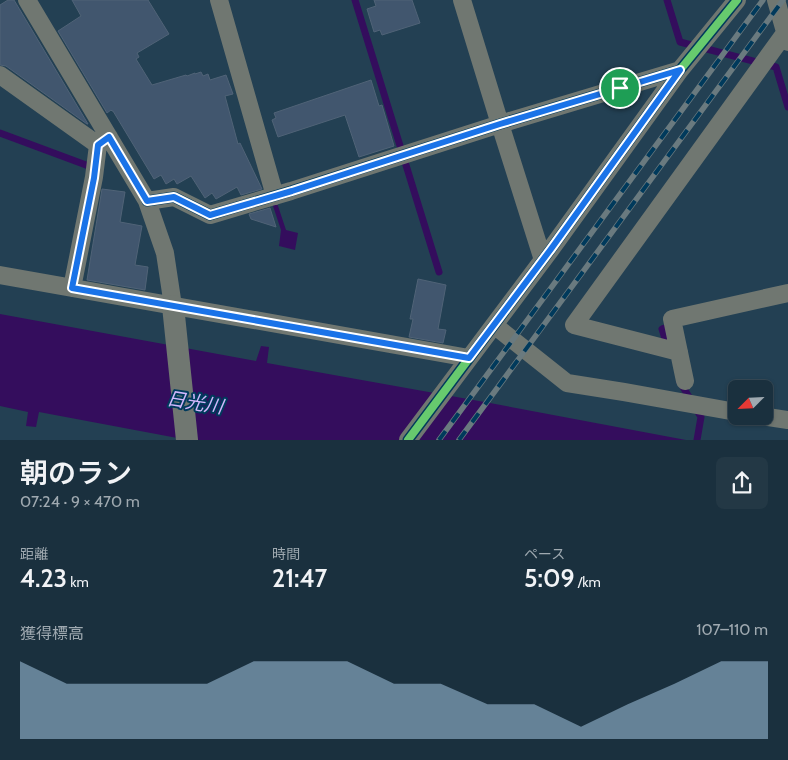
<!DOCTYPE html>
<html lang="ja">
<head>
<meta charset="utf-8">
<style>
	body { margin:0; font-family:Cabin,"Noto Sans JP",sans-serif; background:#233845; color:#f1f3f6; height:100vh; display:flex; flex-direction:column; font-size:19px; white-space:nowrap }
	* { box-sizing:border-box; margin:0 }
	p { font-size:16px; color:#9fa9b0 }
	.icon { flex:none; width:28px; height:28px; fill:none; stroke:currentColor; stroke-width:2; stroke-linecap:round; stroke-linejoin:round }
	.map { position:relative; height:440px; overflow:hidden }
	.drawer { display:flex; flex-direction:column; background:#1a303e; flex:1 }
	.drawer>* { flex:none }
	.needle { width:32px; rotate:246deg }
	.buttons { position:absolute; left:728px; top:380px; display:grid; gap:10px }
	.buttons a { display:grid; place-items:center; width:45px; height:45px; border-radius:8px; background:#1a303e; box-shadow:0 1px 4px #0004,0 0 0 1px #384b58; font-size:25px }
	.pin { position:absolute; display:grid; place-items:center; width:42px; height:42px; color:#fff; margin:-21px; border:2px solid #fff; border-radius:50%; box-shadow:0 1px 5px #0007 }
	.round { display:grid; place-items:center; flex:none; width:52px; height:52px; border-radius:8px; background:#233845 }
	.head { display:flex; align-items:center; justify-content:space-between; height:85px; padding:0 20px }
	h1 { font-size:28px; font-weight:600; line-height:38px }
	.metrics { display:grid; grid-template-columns:repeat(3,1fr); gap:8px; height:85px; padding:5px 20px }
	.metrics div { display:grid; align-content:center }
	.metrics b { font-size:25px; font-weight:600 }
	.metrics small { font-size:14px; font-weight:400 }
	.metrics p { font-size:14px }
	.chart { height:140px; padding:10px 20px }
	.chart p { display:flex; justify-content:space-between }
	.chart svg { width:100%; height:90px; margin-top:5px; fill:#86a5bd; opacity:.7 }
	.map>svg:first-child { display:block }
	.water { fill:#340d5d }
	.lines { fill:none; stroke-linecap:round; stroke-linejoin:round }
	.stream { stroke:#340d5d; stroke-width:7 }
	.building { fill:#41566e; stroke:#506377 }
	.minor { stroke:#707771; stroke-width:18 }
	.tertiary { stroke:#707771; stroke-width:22 }
	.rail-casing { stroke:#6a7a7f; stroke-width:5.5 }
	.rail { stroke:#003a5c; stroke-width:4; stroke-dasharray:11; stroke-linecap:butt }
	.cycleway-casing { stroke:#003a5c; stroke-width:11 }
	.cycleway { stroke:#67ca6e; stroke-width:8 }
	.route-casing { stroke:#fff; stroke-width:10 }
	.route { stroke:#1a73e8; stroke-width:6 }
	.labels { text-anchor:middle; stroke-width:4; stroke-linejoin:round; paint-order:stroke }
	.water-label { font-size:19px; font-style:italic; fill:#d2b8fd; stroke:#003a5c }
</style>
</head>
<body>
<div class="map">
<svg width="788" height="440" viewBox="0 0 788 440">
	<rect width="100%" height="100%" fill="#234053"/>
	<path class="water" d="M271 200H276L286 230 298 233 295 250 279 246 281 230Z
		M0 314 256 361 261 346 269 347 267 363 490 403 686 440H188L39 412 36 427 26 426 28 412 0 406Z"/>
	<g class="lines">
		<path class="stream" d="M355 0 439 272
			M667 0 680 42 776 67 788 107
			M0 133 86 165
			M668 348 662 329 673 326
			M680 382 701 417 697 440"/>
	</g>
	<path class="building" d="M8 0H14L88 124H87L6 66 0 65V5Z
		M72 0H148L169 34 137 53 139 57 136 59 152 85 186 75 187 76 195 73V74L201 72 203 76 208 74 210 80 226 75 233 94 225 96 238 144 240 143 262 189 241 195 237 187 216 199 212 193 205 198 191 176 177 184 174 179 166 184 161 175 154 179 113 111H112L111 110 107 113 58 31 81 16Z
		M374 0H412L420 23 382 35 380 30 374 32 367 9 376 6Z
		M371 80 379 106 382 105 394 146 359 157 345 115 278 137 272 120 276 118 274 113Z
		M102 189 125 192 120 222 142 226 135 265 148 267 145 290 87 280Z
		M270 208 276 227 251 219 249 214Z
		M418 279 446 285 438 329 446 330 443 343 409 337 413 319H410Z"/>
	<g class="lines">
		<path class="minor" d="M27 0 147 201 165 253 173 306
			M219 0 275 196
			M462 0 500 124 543 260
			M776 0 788 42
			M0 75 98 145
			M147 201 174 197 210 215 291 191 500 124 680 70
			M0 275 469 358
			M72 288 94 177 98 145 109 137
			M494 325 567 383 624 392 736 412
			M679 352 574 325 788 29
			M685 381 672 319 788 293
			M761 416 788 420
			M408 440 551 249 680 70 737 0"/>
		<path class="tertiary" d="M173 306 187 440"/>
		<defs>
			<path id="rail" d="M439 440 763 0
				M459 440 783 0"/>
		</defs>
		<use href="#rail" class="rail-casing"/>
		<use href="#rail" class="rail"/>
		<defs>
			<path id="cycleway" d="M147 201 174 197 210 215 291 191 500 124 680 70
				M408 440 551 249 680 70 737 0"/>
		</defs>
		<use href="#cycleway" class="cycleway-casing"/>
		<use href="#cycleway" class="cycleway"/>
	</g>
	<g class="lines">
		<defs>
			<path id="route" d="M680 70 551 249 469 358 72 288 94 178 98 145 109 137 147 201 174 197 210 215 292 191 500 124Z"/>
		</defs>
		<use href="#route" class="route-casing"/>
		<use href="#route" class="route"/>
	</g>
	<g class="labels">
		<g class="water-label">
			<text transform="translate(195 402) rotate(9)" y="7">日光川</text>
		</g>
	</g>
</svg>
<div class="buttons">
<a><svg class="needle" viewBox="-14 -14 28 28"><path d="M0-13l5 13h-10z" fill="#e53935"/><path d="M0 13l5-13h-10z" fill="#9fa9b0"/></svg></a>
</div>
<div class="pin" style="left:620px;top:88px;background:#1e9e55"><svg class="icon" aria-label="arrive" viewBox="0 0 24 24"><path d="M6 21V4h12l-3 4 3 4H6"/></svg></div>
</div>
<section class="drawer">
<div class="head"><div><h1>朝のラン</h1><p>07:24 · 9 × 470 m</p></div><a class="round"><svg class="icon" aria-label="share" viewBox="0 0 24 24"><path d="M12 15V3M7 8l5-5 5 5M5 13v7h14v-7"/></svg></a></div>
<div class="metrics">
<div><p>距離</p><b>4.23<small> km</small></b></div>
<div><p>時間</p><b>21:47</b></div>
<div><p>ペース</p><b>5:09<small> /km</small></b></div>
</div>
<div class="chart"><p><span>獲得標高</span>107–110 m</p>
<svg viewBox="0 0 160 44" preserveAspectRatio="none"><path d="M0 44V6L10 17L20 17L30 17L40 17L50 6L60 6L70 6L80 17L90 17L100 27L110 27L120 38L130 27L140 17L150 6L160 6V44z"/></svg>
</div>
</section>
</body>
</html>
